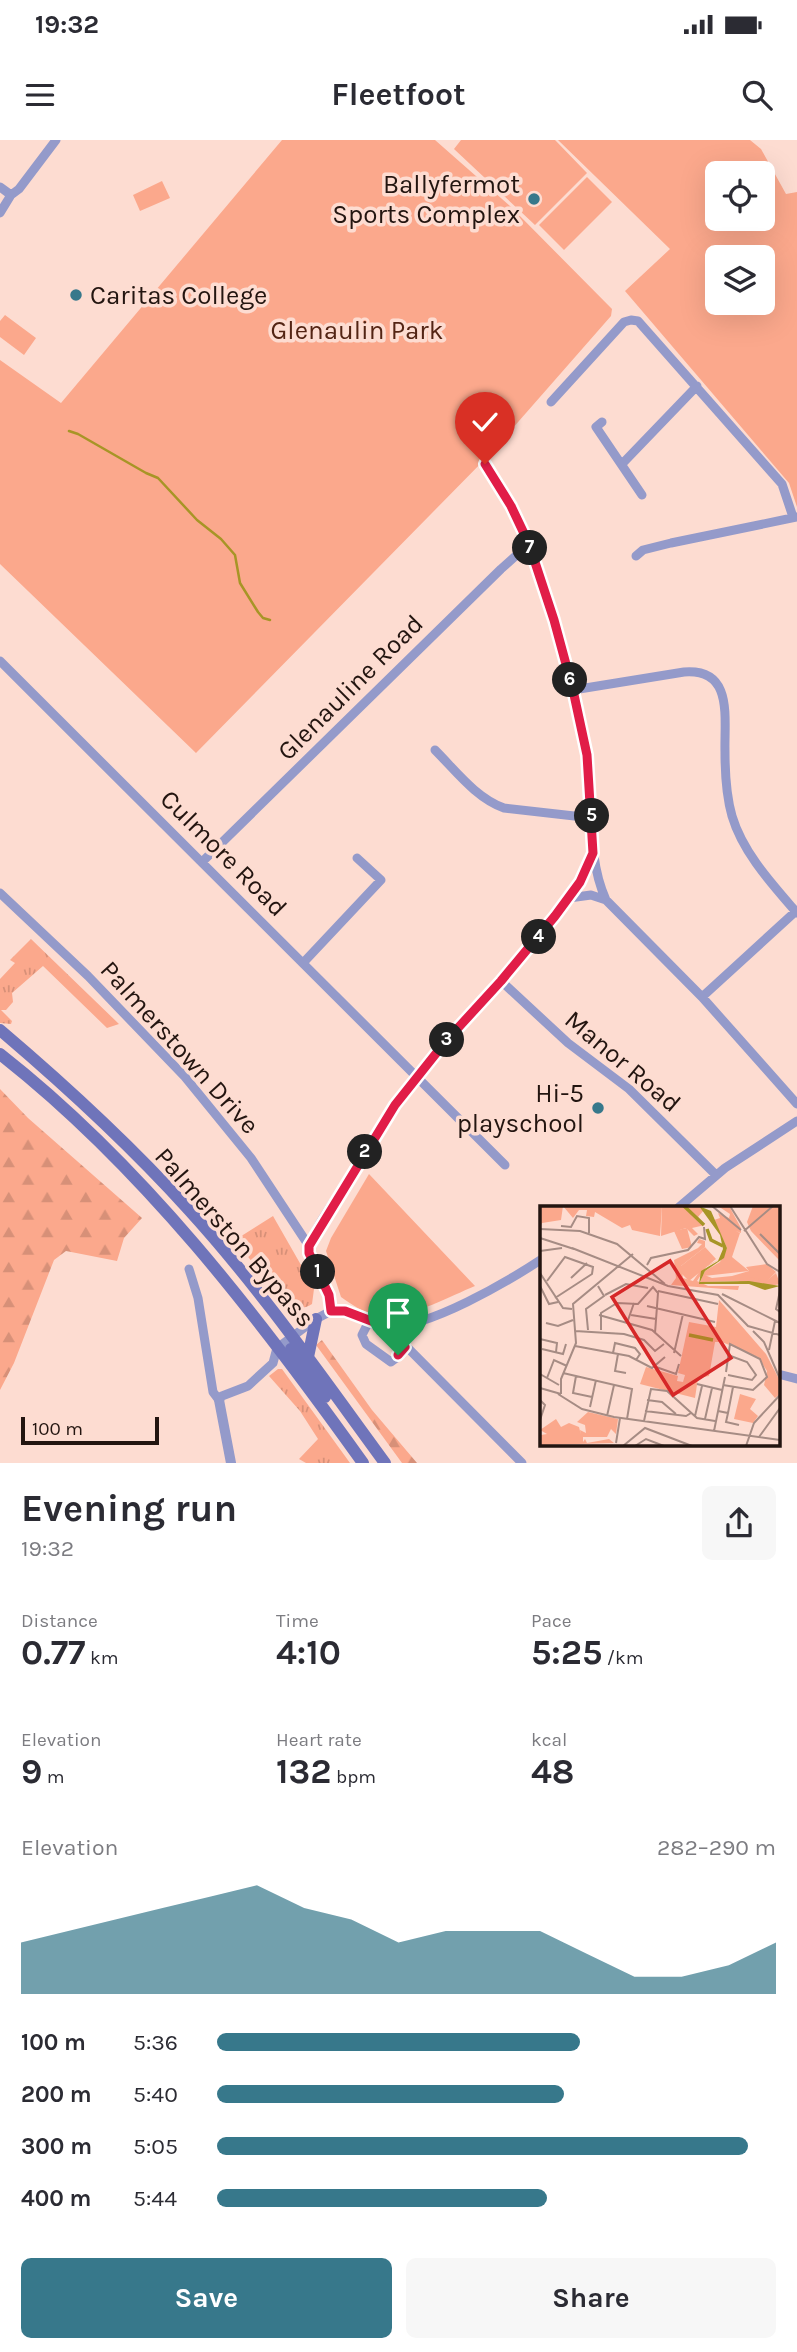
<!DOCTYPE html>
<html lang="en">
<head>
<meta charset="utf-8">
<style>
	body { margin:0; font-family:Karla,sans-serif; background:#f7f7f7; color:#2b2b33; height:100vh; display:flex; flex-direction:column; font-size:26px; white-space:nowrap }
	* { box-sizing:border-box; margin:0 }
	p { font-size:23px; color:#7c7c81 }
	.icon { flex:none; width:38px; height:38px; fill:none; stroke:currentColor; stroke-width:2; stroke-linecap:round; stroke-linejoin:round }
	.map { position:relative; height:1323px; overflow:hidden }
	.side { display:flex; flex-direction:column; background:#fff; flex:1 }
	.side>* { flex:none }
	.tools { position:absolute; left:705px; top:21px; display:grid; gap:14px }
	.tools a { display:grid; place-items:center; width:70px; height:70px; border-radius:10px; background:#fff; box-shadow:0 7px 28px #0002; font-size:35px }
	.scale { position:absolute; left:21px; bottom:18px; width:138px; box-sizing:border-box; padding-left:7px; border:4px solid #231510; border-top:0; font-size:19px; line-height:24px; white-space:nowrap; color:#231510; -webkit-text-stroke:5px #fddcd1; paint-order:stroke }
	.pin { position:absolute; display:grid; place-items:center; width:60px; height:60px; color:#fff; margin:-72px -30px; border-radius:50% 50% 50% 0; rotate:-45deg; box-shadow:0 0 7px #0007 }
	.pin .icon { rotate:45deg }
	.km { position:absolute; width:35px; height:35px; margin:-18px; border-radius:50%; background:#222; color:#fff; font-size:19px; line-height:35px; text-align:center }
	.round { display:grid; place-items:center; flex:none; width:74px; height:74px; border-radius:10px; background:#f7f7f7 }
	.headline { display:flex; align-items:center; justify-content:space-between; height:119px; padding:0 21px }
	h1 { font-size:38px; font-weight:700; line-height:52px }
	.stats { display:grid; grid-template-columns:repeat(3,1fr); gap:10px; height:119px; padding:7px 21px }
	.stats div { display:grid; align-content:center }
	.stats b { font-size:35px; font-weight:700 }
	.stats small { font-size:19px; font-weight:400 }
	.stats p { font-size:19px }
	.chart { height:196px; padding:14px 21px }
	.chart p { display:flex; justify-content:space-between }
	.chart svg { width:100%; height:126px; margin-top:7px; fill:#37788b; opacity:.7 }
	.primary-button { display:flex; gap:14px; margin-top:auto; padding:14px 21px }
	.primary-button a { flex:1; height:80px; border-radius:10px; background:#37788b; color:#fff; font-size:28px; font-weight:700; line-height:80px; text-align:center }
	.primary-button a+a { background:#f7f7f7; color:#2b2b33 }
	ul { padding:0 21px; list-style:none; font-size:23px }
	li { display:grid; grid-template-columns:112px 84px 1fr; align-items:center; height:52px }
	li i { height:18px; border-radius:9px; background:#37788b }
	.status { display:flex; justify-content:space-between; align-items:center; height:49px; padding:0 35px; background:#fff; direction:ltr }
	.status svg { height:19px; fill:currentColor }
	header { display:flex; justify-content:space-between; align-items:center; height:91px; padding:0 21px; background:#fff; font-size:32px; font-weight:700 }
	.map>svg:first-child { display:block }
	.grass { fill:url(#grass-tufts) }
	.forest { fill:url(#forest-firs) }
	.green { fill:#fba88c; fill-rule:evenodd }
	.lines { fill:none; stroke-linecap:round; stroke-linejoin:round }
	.stream { stroke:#a79526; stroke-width:2.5 }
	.minor { stroke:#949aca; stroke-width:9 }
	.tertiary { stroke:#949aca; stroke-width:10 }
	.secondary { stroke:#6f74ba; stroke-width:12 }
	.route-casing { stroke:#fff; stroke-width:14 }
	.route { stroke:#e11d48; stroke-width:9 }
	.poi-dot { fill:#37788b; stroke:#fddcd1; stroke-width:2.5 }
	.labels { text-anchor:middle; stroke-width:7; stroke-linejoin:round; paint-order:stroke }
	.poi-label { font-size:26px; fill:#231510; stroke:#fddcd1; text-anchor:end }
	.park-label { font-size:26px; fill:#532414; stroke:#fddcd1 }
	.street-label { font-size:26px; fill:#231510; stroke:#fddcd1 }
	.inset-river { fill:none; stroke:#a79526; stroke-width:3.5 }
	.inset-road { fill:none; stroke:#a68c84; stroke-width:2 }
	.view { fill:#d62828; fill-opacity:0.15; stroke:#d62828; stroke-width:3.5 }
	.inset-edge { fill:none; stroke:#231510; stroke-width:3.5 }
</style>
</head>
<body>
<div class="status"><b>19:32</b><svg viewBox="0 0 49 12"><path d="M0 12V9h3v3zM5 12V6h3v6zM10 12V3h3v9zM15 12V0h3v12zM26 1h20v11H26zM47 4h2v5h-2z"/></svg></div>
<header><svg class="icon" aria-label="menu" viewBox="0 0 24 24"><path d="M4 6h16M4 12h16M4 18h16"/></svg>Fleetfoot<svg class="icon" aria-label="search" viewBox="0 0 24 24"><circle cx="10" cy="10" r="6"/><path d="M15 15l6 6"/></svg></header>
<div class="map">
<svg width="797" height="1323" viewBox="0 0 797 1323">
	<defs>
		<pattern id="grass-tufts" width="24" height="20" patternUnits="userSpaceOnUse" patternTransform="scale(1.75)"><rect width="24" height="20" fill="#fba88c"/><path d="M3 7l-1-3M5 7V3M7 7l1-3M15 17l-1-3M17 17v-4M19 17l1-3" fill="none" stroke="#d79078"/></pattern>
		<pattern id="forest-firs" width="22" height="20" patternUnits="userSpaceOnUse" patternTransform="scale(1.75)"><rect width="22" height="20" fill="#fba88c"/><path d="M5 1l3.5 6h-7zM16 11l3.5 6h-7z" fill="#d79078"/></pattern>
	</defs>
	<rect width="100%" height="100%" fill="#fddcd1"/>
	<path class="grass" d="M31 799 119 884 107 888 43 826 12 853 13 862 6 870H1L12 881 11 884 0 883V839L15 823 10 820Z
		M273 1076 309 1139 314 1149 312 1164C303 1170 295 1168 285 1164L235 1100Z
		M278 1229H282L350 1323H306L299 1319 318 1299 300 1271 269 1236Z"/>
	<path class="forest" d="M0 949 28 978 142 1078 124 1098 117 1121 66 1111 54 1120 14 1223 0 1250Z
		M322 1200 372 1270 417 1323H402L316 1205Z"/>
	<path class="green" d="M282 0H435L510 66 612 169 611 176 491 313 196 613 0 424V220L61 263Z
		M461 0H555L587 33 535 85 454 9Z
		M558 0H750L761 9 786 54 797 52V367L789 343 625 151 670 109ZM718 33H763V79H718ZM718 117H763V163H718Z
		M587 37 612 62 564 110 539 85Z
		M162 41 170 58 140 71 133 55Z
		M5 175 36 198 24 215 0 197V181Z
		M369 1034 475 1146C448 1157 406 1181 376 1175 364 1173 351 1164 341 1157L326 1111 331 1098Z"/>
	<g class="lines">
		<path class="stream" d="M69 291 78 294 146 333 158 338 197 380 221 399 235 415 240 443 258 472 263 478 270 480"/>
		<path class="minor" d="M0 47 11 55
			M0 73 11 55 19 49 56 0
			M551 262 624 182 631 180 638 181 782 344 793 377
			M602 282 596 287 642 355
			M485 324C501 350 516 375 528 403 554 465 575 547 587 613 595 661 585 714 606 760L702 857 797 964
			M622 324 697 246
			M636 416 643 410 671 403 797 377
			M0 521 505 1025
			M573 550 684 532C734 528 724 578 725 612 725 633 726 655 732 676 743 713 772 744 797 773
			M435 610C456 631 476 658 504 668L592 678
			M202 722 501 429 529 404
			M0 753 88 836 185 937 251 1018 309 1106
			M569 758 591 755 606 760
			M303 823 381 740 357 718
			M501 841 568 903 629 949 716 1035
			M702 857 796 771
			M678 1068 725 1028 797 981
			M542 1119C507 1142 429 1188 387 1187 367 1187 352 1168 331 1171L329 1155 308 1109C314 1088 335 1060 348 1040 378 991 408 944 446 901 493 847 569 779 593 713
			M189 1129 198 1158 213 1252 219 1260 222 1256 248 1246 273 1223 277 1208 316 1179 331 1171
			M369 1181 362 1195 366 1204 391 1222 395 1219 405 1207
			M387 1187 522 1323
			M778 1234 797 1239"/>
		<path class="tertiary" d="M219 1260 231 1323"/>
		<path class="secondary" d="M0 890C66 946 131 1006 189 1070 261 1149 322 1237 385 1323
			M0 914C143 1026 258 1176 363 1323
			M291 1209 325 1257
			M308 1217 316 1179"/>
	</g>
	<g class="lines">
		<defs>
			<path id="route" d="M398 1215 405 1207 387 1187 345 1171H331L329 1155 309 1113V1106L395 965 446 901 501 841 555 776 580 742 593 713 587 615 573 550 554 480 529 404 511 366 485 324"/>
		</defs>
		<use href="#route" class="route-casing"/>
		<use href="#route" class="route"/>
	</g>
	<g class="poi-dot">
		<circle cx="534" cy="59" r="7"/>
		<circle cx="76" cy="155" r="7"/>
		<circle cx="598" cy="968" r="7"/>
	</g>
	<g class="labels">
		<g class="poi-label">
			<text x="520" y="53">Ballyfermot<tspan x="520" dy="30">Sports Complex</tspan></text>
			<text x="90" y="164" text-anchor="start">Caritas College</text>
			<text x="584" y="962">Hi-5<tspan x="584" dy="30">playschool</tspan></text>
		</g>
		<g class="park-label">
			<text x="357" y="199">Glenaulin Park</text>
		</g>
		<g class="street-label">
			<text transform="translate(350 547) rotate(-45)" y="9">Glenauline Road</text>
			<text transform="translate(224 713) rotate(45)" y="9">Culmore Road</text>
			<text transform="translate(180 907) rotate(48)" y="9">Palmerstown Drive</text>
			<text transform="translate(623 921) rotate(40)" y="9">Manor Road</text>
			<text transform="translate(235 1097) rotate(49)" y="9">Palmerston Bypass</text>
		</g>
	</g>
	<g transform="translate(540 1066)">
		<rect width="240" height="240" fill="#fddcd1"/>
		<path d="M0 0H23L21 14 2 17 0 22ZM122 0H159L164 4 158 11 165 19 152 22 158 28 154 30 146 22 121 30ZM165 41 176 53 149 75 140 66 141 60ZM227 58 236 66 227 75H163L162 68 172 72 192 70 209 65 206 61ZM200 188 216 193 210 203 218 210 213 217 194 213ZM48 206 78 213 76 228 71 223 67 231H43V236L45 233 47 237 69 233 74 237 0 239 1 229 7 228 0 224 16 213 21 221 29 217 39 221 41 229 40 224 46 227 45 219 37 216Z" fill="#fba88c"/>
		<path d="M178 0H189L201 22V27L196 25 200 27 192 51 209 65 164 70 163 75 198 76 211 71 226 75 236 67 240 78 225 81 209 76H160L165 65 180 56 187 42 174 14 180 12 178 7 189 12 190 8ZM159 33 165 35V41L141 60 143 72 153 75 162 62 180 53 166 61 157 75 168 80H199L198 84 131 79 136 72 134 54 158 42 162 38 157 37Z" fill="#fba88c"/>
		<path d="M23 0H122L120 30 92 24 90 19 82 22 55 6 54 11 46 10 47 4H39L33 12ZM213 0H240V55L211 25 207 16ZM147 22 152 41 142 43 134 25ZM179 94 226 148 240 175V188L235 192 224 179 227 165 218 151 182 136H175L169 170 158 172 155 192 100 178 106 161 138 170 137 175 143 176 145 169 138 167 149 116 176 121Z" fill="#fba88c"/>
		<path d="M159 0 171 5 187 42 184 52 165 65 160 76 209 75 240 80 225 84 209 78H159L161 65 178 55 183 43 180 29Z" fill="#a79526"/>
		<path class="inset-river" d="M144 0 164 19M167 23 171 34 183 40M149 129 173 134"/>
		<path class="inset-road" d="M172 0 201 24M190 0 227 58 240 66M21 20 31 21 37 10 49 12V27M0 23 40 25 77 38 125 78M204 25 233 0M220 28 240 48M0 32 34 43M32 42 128 80 178 89 208 120 240 129M0 45 22 42M107 59 111 52 148 44 159 31 165 33 164 21M0 67 23 102 32 103M31 72 47 57M7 75 25 51 53 61 52 68 15 92M0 80 9 98 18 96M118 85 178 98M240 85 236 103 240 106M182 88 240 117M65 89 86 78 108 82M107 100 175 116M59 109 112 124 141 150M91 109 116 113M6 117 18 120 33 114M87 117 94 97M48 124 46 103 64 90 58 80M61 124V107L77 97 98 98 113 81 118 87 115 127M35 125 84 128 104 134 115 145 124 138M213 125 224 136 240 173M0 133 17 137 16 146M35 140 89 150 112 162 125 151M2 143 23 148 26 138M229 144 235 115M73 147 75 137 95 142 100 148 96 154M134 147 143 108M78 148 75 165 86 167M116 161 136 168 139 158M23 167 92 183 87 213M0 168 19 179M188 169 212 174 216 169 207 156 188 149M36 170 33 187 52 191M7 172 14 154 27 160M157 178 182 184M183 179 213 184 227 171 220 153 190 138 186 166M0 182 21 188M18 188 42 203 74 211 240 234M21 188V173L36 137 33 98 93 48M0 194 5 199 0 214M107 194 122 196 136 208M50 201 56 174M105 205 146 210 151 207M178 205 188 207 193 181M188 207 186 216 199 219M67 210 74 179M155 210 162 180M165 213 172 182M104 215 111 183 127 185 157 212 175 215M174 225 185 171M219 231 240 202M76 237 80 212M83 240 105 222 152 240M95 240 106 233 124 240M206 240 214 217 240 189"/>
		<path class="view" d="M130 55 191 152 133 189 72 91Z"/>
		<rect width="240" height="240" class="inset-edge"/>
	</g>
</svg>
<div class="tools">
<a><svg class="icon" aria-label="locate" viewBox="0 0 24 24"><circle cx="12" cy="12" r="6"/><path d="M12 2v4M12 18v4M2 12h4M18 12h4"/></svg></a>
<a><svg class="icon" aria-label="layers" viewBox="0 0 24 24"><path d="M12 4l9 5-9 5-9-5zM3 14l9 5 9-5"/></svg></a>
</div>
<div class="scale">100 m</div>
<div class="pin" style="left:398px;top:1215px;background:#1e9e55"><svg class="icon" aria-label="arrive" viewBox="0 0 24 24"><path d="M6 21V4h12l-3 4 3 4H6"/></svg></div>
<div class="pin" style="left:485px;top:324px;background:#d93025"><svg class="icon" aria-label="check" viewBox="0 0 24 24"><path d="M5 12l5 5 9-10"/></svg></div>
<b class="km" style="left:318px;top:1132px">1</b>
<b class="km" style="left:365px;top:1012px">2</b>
<b class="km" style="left:447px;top:900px">3</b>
<b class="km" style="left:539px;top:797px">4</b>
<b class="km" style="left:592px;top:676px">5</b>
<b class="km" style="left:570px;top:540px">6</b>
<b class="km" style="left:530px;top:408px">7</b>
</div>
<section class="side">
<div class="headline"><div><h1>Evening run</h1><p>19:32</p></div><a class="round"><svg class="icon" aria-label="share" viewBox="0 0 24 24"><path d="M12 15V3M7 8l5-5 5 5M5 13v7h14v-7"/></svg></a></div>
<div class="stats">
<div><p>Distance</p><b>0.77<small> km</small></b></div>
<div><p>Time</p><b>4:10</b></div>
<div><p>Pace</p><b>5:25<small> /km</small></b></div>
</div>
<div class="stats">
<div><p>Elevation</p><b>9<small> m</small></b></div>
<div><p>Heart rate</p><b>132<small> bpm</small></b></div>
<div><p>kcal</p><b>48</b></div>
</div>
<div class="chart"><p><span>Elevation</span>282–290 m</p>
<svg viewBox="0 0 160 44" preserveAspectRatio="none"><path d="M0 44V26L10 22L20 18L30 14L40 10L50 6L60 14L70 18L80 26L90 22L100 22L110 22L120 30L130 38L140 38L150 34L160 26V44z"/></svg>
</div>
<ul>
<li><b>100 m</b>5:36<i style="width:65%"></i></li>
<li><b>200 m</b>5:40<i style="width:62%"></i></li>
<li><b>300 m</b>5:05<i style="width:95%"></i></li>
<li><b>400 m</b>5:44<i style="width:59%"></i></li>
</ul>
<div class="primary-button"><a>Save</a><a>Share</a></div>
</section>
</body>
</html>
